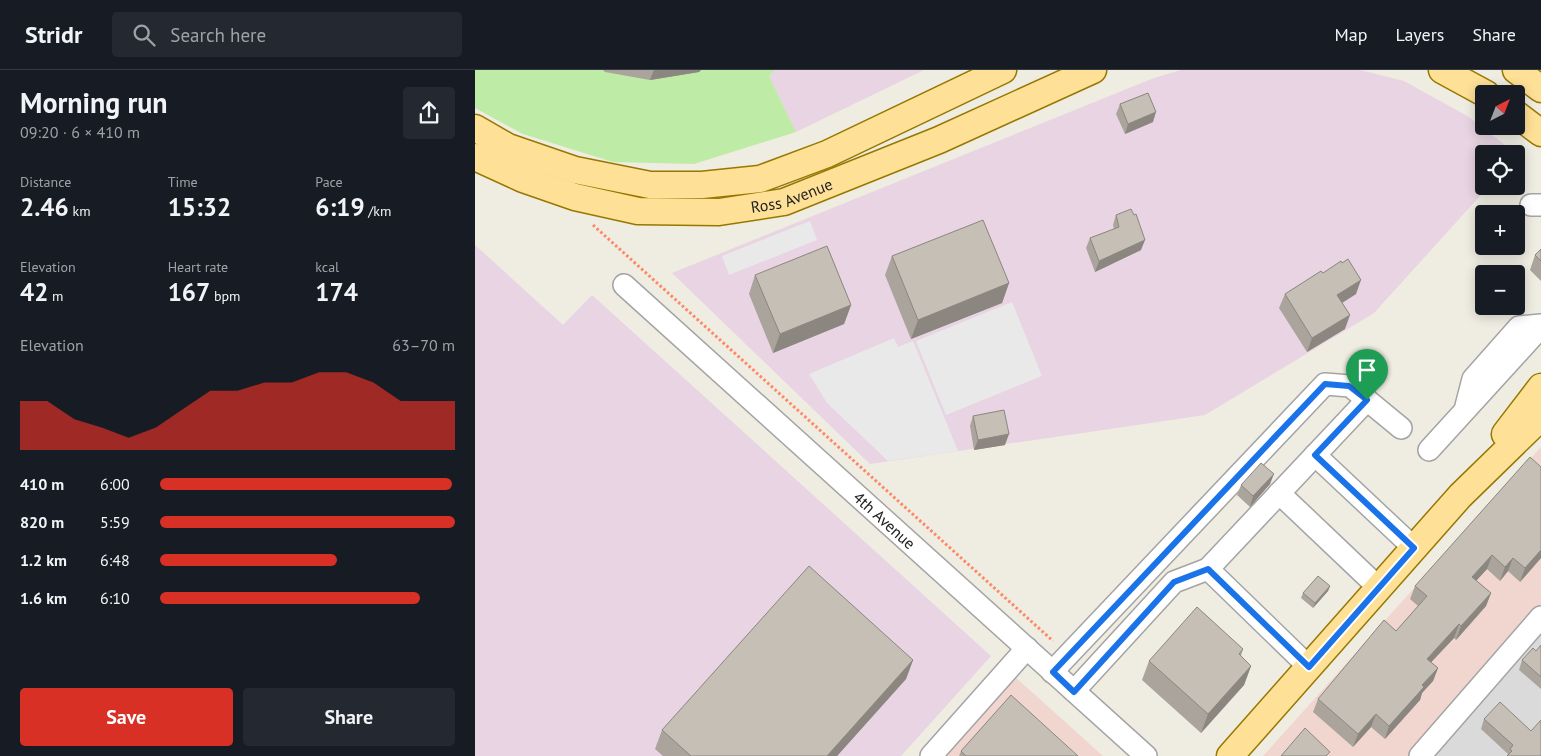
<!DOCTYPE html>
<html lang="en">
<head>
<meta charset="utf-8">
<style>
	body { margin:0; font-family:"PT Sans",sans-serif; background:#242831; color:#f1f3f6; height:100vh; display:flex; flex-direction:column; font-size:19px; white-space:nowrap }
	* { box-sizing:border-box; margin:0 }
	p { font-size:16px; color:#9ea1a6 }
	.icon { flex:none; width:28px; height:28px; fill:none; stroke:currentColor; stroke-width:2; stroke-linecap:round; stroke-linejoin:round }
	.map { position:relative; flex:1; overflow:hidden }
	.panel { display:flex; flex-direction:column; background:#171b24; width:475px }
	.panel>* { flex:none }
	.needle { width:32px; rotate:42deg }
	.tools { position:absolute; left:1000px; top:15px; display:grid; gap:10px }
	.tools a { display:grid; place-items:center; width:50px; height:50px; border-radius:5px; background:#171b24; box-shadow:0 2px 12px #0003; font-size:25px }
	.pin { position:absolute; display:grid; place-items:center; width:42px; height:42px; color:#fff; margin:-51px -21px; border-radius:50% 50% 50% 0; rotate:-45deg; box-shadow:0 0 5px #0007 }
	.pin .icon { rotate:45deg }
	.round { display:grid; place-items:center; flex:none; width:52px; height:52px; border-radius:5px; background:#242831 }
	.head { display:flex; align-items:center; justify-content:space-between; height:85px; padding:0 20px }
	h1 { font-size:28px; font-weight:700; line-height:38px }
	.figures { display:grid; grid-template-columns:repeat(3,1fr); gap:8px; height:85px; padding:5px 20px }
	.figures div { display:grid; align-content:center }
	.figures b { font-size:25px; font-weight:700 }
	.figures small { font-size:14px; font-weight:400 }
	.figures p { font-size:14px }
	.chart { height:140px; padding:10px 20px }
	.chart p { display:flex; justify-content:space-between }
	.chart svg { width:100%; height:90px; margin-top:5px; fill:#d93025; opacity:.7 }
	.primary-button { display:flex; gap:10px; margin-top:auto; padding:10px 20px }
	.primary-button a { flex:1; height:58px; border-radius:5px; background:#d93025; color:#fff; font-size:20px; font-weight:700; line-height:58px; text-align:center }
	.primary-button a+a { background:#242831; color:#f1f3f6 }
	ul { padding:0 20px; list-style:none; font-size:16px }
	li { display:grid; grid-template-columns:80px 60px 1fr; align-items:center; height:38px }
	li i { height:12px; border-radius:6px; background:#d93025 }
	header { display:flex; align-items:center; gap:30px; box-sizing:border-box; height:70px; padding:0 25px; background:#171b24; border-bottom:1px solid #363941 }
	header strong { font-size:24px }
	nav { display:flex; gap:28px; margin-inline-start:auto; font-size:18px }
	.search { width:350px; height:45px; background:#242831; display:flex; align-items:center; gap:12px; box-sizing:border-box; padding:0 18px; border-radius:5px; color:#9ea1a6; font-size:19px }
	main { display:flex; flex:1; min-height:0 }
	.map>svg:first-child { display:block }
	.residential { fill:#dbdada }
	.commercial { fill:#f1d6d0 }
	.industrial { fill:#e8d4e2 }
	.grass { fill:#beeba5 }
	.parking { fill:#e9e9e9 }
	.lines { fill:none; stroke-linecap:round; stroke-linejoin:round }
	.minor-casing { stroke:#a4a4a4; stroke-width:24 }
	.major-casing { stroke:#967800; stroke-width:29 }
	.path { stroke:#ff8763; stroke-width:3; stroke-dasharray:2.5 2.5; stroke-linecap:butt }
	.minor { stroke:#fff; stroke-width:21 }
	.major { stroke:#ffe097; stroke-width:26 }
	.wall { fill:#aaa49c }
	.shaded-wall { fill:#8b867f }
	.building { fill:#c6bfb5; stroke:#8b867f }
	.route-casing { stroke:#fff; stroke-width:10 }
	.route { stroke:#1a73e8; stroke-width:6 }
	.labels { text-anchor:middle; stroke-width:5; stroke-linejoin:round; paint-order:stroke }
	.street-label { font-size:16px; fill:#1d1d1d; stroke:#fff }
</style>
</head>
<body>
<header>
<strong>Stridr</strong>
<div class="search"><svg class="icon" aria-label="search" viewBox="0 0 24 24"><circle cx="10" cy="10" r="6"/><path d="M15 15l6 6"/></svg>Search here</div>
<nav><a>Map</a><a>Layers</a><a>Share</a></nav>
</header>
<main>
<section class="panel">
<div class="head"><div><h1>Morning run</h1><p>09:20 · 6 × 410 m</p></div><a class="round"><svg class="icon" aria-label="share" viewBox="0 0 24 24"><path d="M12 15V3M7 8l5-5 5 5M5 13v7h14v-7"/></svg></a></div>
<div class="figures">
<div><p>Distance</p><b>2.46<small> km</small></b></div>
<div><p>Time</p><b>15:32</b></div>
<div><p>Pace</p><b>6:19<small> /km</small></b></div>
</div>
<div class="figures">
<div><p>Elevation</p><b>42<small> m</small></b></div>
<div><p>Heart rate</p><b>167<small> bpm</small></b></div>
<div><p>kcal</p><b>174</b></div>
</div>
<div class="chart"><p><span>Elevation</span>63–70 m</p>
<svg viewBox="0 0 160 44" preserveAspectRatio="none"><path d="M0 44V20L10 20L20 29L30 33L40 38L50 33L60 24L70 15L80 15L90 11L100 11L110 6L120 6L130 11L140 20L150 20L160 20V44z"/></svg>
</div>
<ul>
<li><b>410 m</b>6:00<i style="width:99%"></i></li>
<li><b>820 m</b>5:59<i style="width:100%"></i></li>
<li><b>1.2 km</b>6:48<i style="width:60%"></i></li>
<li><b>1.6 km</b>6:10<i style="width:88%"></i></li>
</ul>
<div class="primary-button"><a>Save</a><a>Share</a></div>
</section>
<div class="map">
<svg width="1066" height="686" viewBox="0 0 1066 686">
	<rect width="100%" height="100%" fill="#efece2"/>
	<path class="residential" d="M1066 559V686H958Z"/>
	<path class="commercial" d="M1066 377V559L958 686H788Z
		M538 605 628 686H466Z"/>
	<path class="industrial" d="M300 0H449L321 62 294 6Z
		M706 0H885L929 11 994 47 1043 85 1041 87V84H1009V116H1014L899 243 730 345 395 394 197 203 679 8Z
		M0 175 88 255 117 225 516 586 426 686H0Z"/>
	<path class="grass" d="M0 0H300L294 6 321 62 219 94 138 92 48 64 0 38Z"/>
	<path class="parking" d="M335 151 342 170 254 205 247 186Z
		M537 232 567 306 471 345 441 271Z
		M419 268 423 277 438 271 483 381 413 391 352 333 334 304Z"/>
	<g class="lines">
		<defs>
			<g id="minor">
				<path d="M1056 135H1066"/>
				<path id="s1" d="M149 215 671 686"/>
				<path d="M991 336 998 309 1044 257 1066 255"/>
				<path d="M954 380 1066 257"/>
				<path d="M840 385 939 478"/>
				<path d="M804 423 904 518"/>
				<path d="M733 499 892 330"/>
				<path d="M577 602 850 314 875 316 926 358"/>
				<path d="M599 621 699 512 733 499 834 597"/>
				<path d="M456 686 552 578"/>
				<path d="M945 686 1066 547"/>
			</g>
			<g id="major">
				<path d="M967 0 1011 24"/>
				<path d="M1041 0 1066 19"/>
				<path d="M1041 44 1066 63"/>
				<path d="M0 58 33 77 100 100 175 115H227L285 109 352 84 528 0"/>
				<path id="s2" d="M0 87 48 109 100 127 163 141 244 142 309 132 464 70 618 0"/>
				<path d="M1030 364 1066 317"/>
				<path d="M755 686 985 426 1066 347"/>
			</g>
		</defs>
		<use href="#minor" class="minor-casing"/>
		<use href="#major" class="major-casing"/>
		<path class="path" d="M118 155 578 571"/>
		<use href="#minor" class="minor"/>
		<use href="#major" class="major"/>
	</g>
	<path class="wall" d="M128 0H226L224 2 175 10 130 2Z
		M645 34 678 52 650 64 641 44Z
		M641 145 666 180 620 202 611 178 615 168 639 159 638 155Z
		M1066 179V211L1055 200 1060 185Z
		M417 186 534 213 527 233 436 269 410 205Z
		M848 203 881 224 867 233 870 259 832 282 804 238 810 224Z
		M280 205 376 235 369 254 298 283 274 224Z
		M498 346 530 375 499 380 495 356Z
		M1066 397V488L1045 512 1033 501 1025 511 1012 499 1001 510 1016 523 1011 536 981 570 979 568 956 592 963 598 958 611 947 623 945 630 910 669 896 657 878 677 838 642 843 629 921 561 943 536 935 529 940 516Z
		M795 414 775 437 762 425 766 415Z
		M855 516 853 521 838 538 826 528 828 523Z
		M1066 575V619L1044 600 1047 590 1061 581Z
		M768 579 766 586 776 596 769 615 726 663 667 610 674 591Z
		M438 590 431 609 362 686H188L180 679 187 660Z
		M1009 649 1066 686H1032L1033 684 1006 659Z
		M486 681 603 686H484Z"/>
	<path class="shaded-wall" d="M179 0H226L224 2 175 10Z
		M681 42 678 52 650 64 653 54Z
		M670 170 666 180 620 202 624 191Z
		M886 210 881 224 857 239 862 225Z
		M534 213 527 233 436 269 443 250Z
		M376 235 369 254 298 283 305 264Z
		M875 245 870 259 832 282 837 268Z
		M534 364 530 375 499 380 503 370Z
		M799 404 795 414 775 437 778 426Z
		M1066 480V488L1045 512 1050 498Z
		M1017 485 1012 499 993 520 997 507Z
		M1038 488 1033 501 1025 511 1030 497Z
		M855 516 853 521 838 538 840 533Z
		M1016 523 1011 536 981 570 986 556Z
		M984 554 979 568 947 602 952 589Z
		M438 590 431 609 362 686H352Z
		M776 596 769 615 726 663 733 644Z
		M963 598 958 611 947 623 945 630 910 669 914 656 947 615Z
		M901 644 896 657 878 677 883 664Z"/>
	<path class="building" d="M673 23 681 42 653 54 645 34Z
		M656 139 659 145 661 144 670 170 624 191 615 168 644 157 641 145Z
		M508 150 534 213 443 250 417 186Z
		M352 176 376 235 305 264 280 205Z
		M1066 179V191L1060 185Z
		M873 189 886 210 862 225 875 245 837 268 810 224 846 201 848 203 866 191 867 193Z
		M529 340 534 364 503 370 498 346Z
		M1055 387 1066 397V480L1050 498 1038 488 1030 497 1017 485 997 507 1016 523 986 556 984 554 952 589 963 598 947 615 949 617 914 656 901 644 883 664 843 629 909 550 921 561 952 526 940 516Z
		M786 393 799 404 778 426 766 415Z
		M334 496 438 590 352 686H216L187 660Z
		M843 506 855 516 840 533 828 523Z
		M722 537 768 579 764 584 776 596 733 644 674 591Z
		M1066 575V607L1047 590 1058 578 1061 581Z
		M536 625 603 686H491L486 681Z
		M1025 632 1056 661 1066 650V686H1032L1037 681 1035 679 1038 675 1009 649Z
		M830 658 855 682 851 686H806Z"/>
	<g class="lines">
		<defs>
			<path id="route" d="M850 314 874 316 892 330 840 385 939 478 834 597 733 499 699 512 599 622 578 602Z"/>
		</defs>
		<use href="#route" class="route-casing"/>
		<use href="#route" class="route"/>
	</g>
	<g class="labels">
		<g class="street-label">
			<text dy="6" stroke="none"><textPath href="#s2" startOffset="328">Ross Avenue</textPath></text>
			<text dy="6" stroke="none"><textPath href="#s1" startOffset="351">4th Avenue</textPath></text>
		</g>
	</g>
</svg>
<div class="tools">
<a><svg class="needle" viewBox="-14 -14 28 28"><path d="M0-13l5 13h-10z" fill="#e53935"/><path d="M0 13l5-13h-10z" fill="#9ea1a6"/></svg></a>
<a><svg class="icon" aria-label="locate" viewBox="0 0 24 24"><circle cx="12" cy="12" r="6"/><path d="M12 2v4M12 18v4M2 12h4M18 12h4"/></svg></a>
<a>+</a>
<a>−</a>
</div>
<div class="pin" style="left:892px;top:330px;background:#1e9e55"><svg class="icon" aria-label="arrive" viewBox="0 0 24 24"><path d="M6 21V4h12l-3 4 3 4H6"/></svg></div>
</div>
</main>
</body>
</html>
